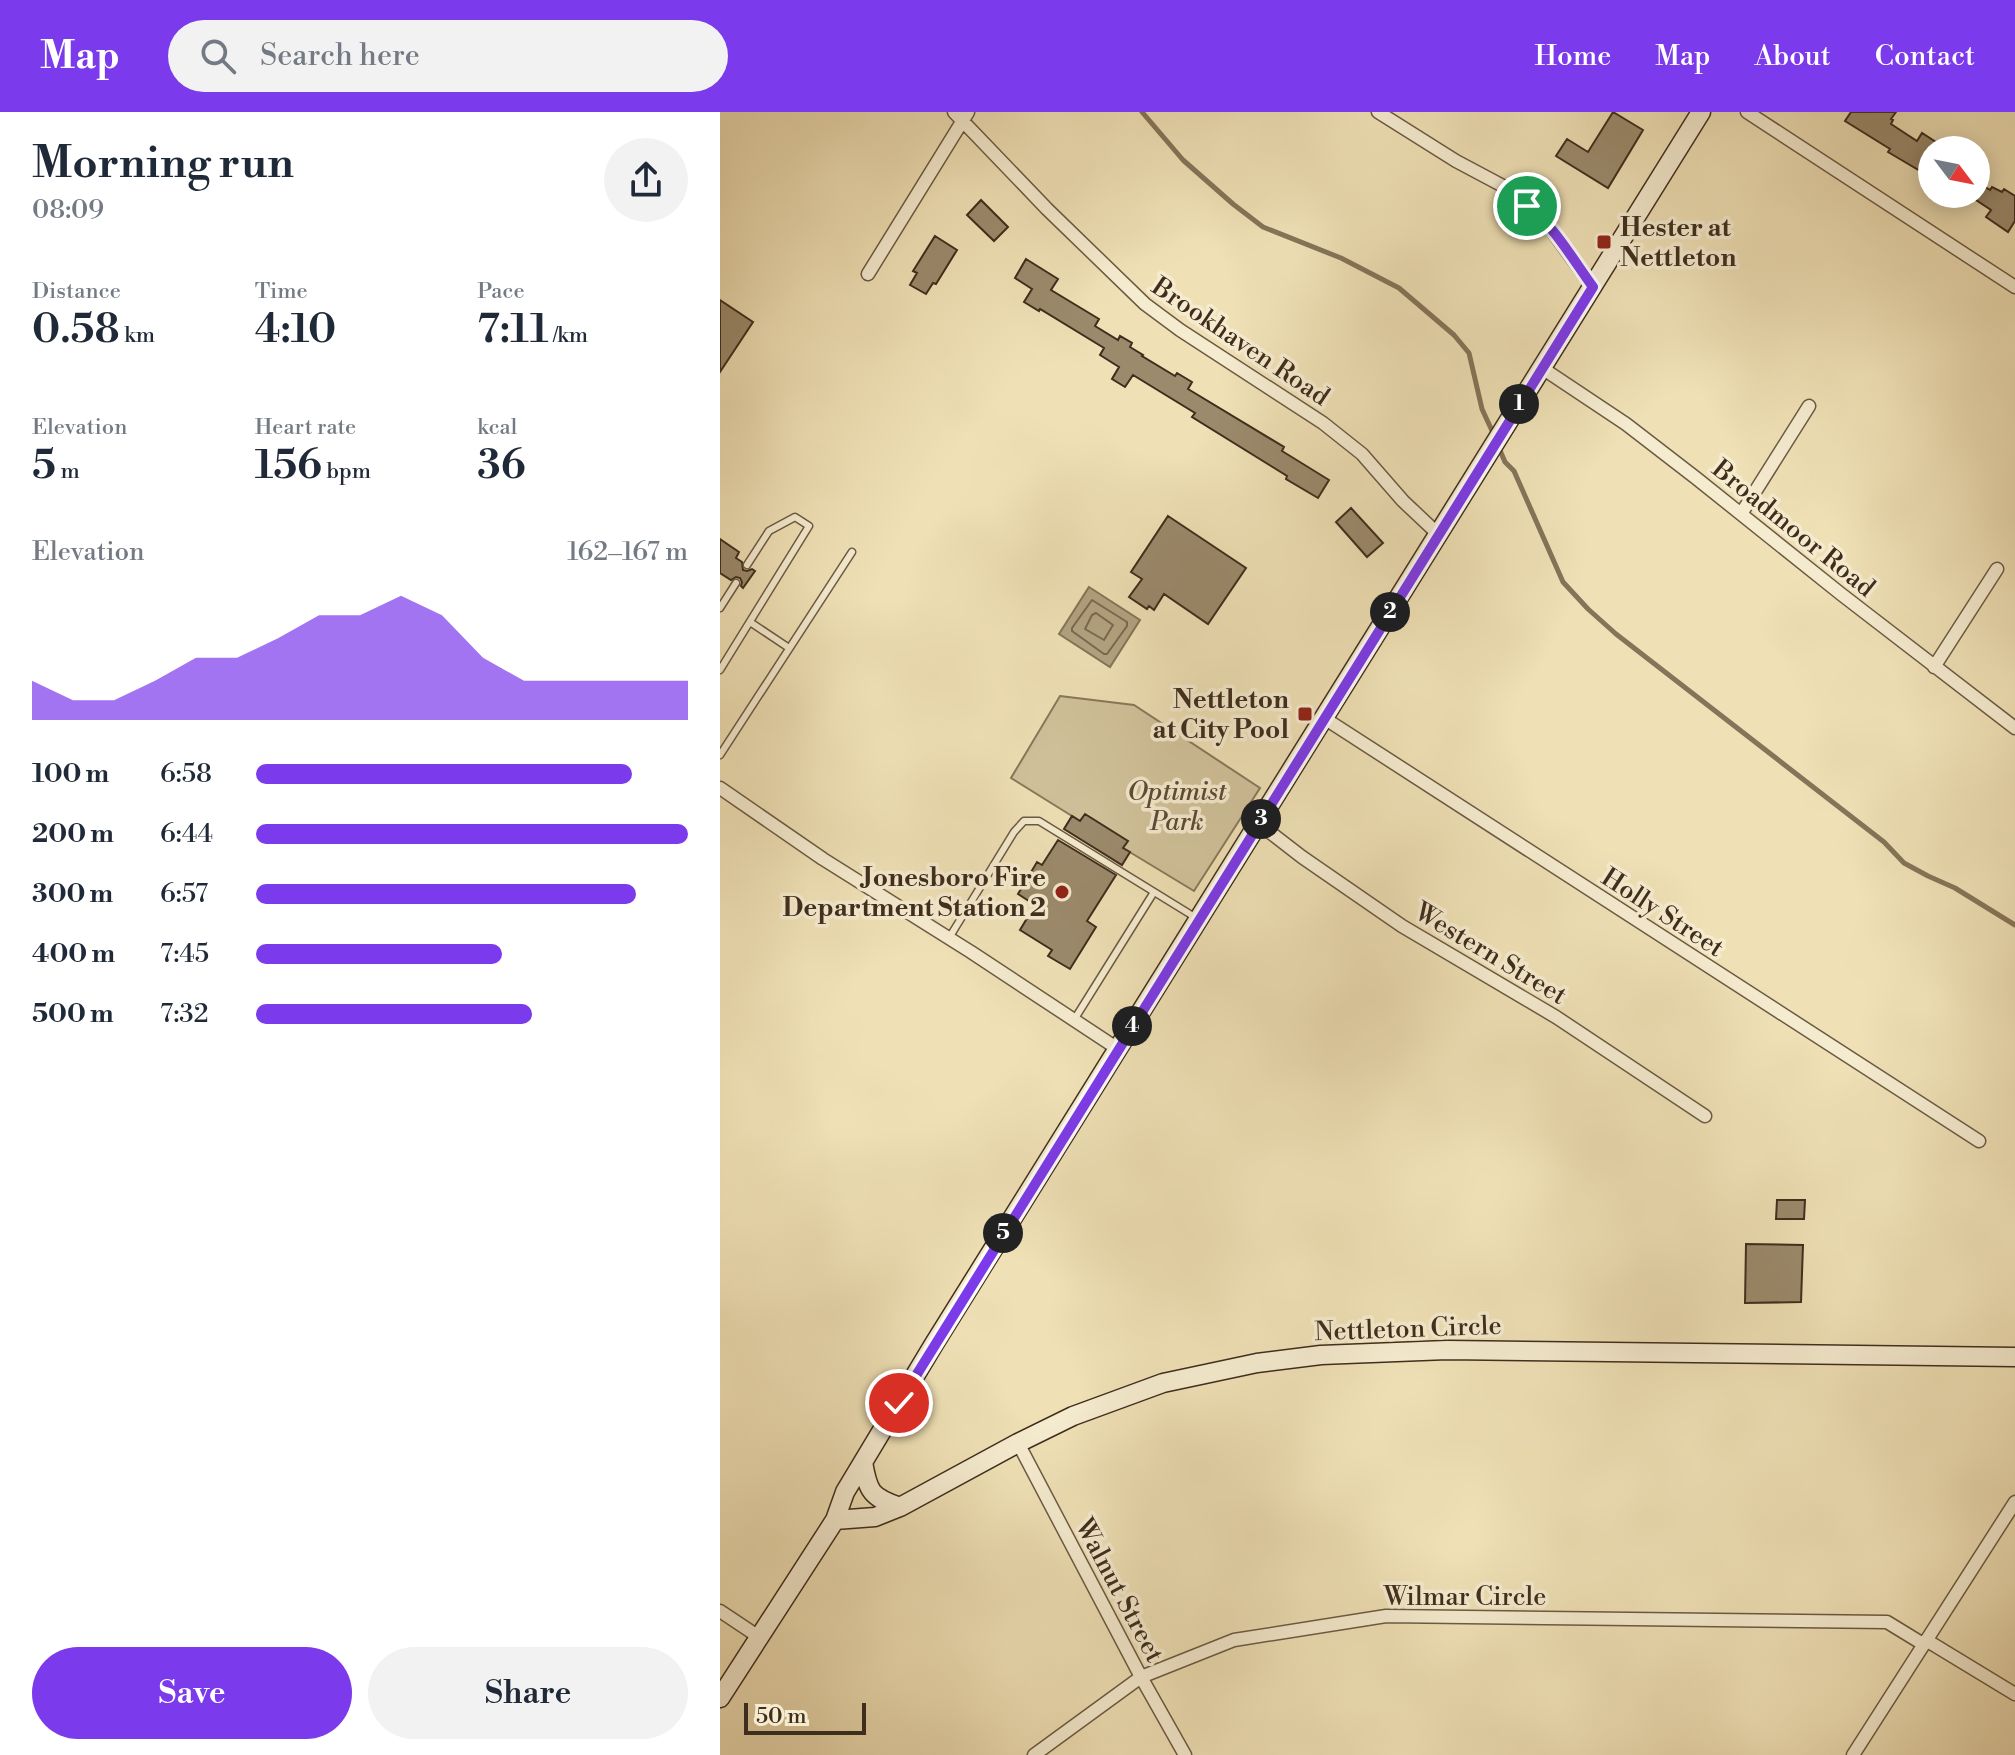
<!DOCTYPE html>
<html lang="en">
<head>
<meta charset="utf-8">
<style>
	body { margin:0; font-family:"Libre Bodoni",serif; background:#f2f2f3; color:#1f2937; height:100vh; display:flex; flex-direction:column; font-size:30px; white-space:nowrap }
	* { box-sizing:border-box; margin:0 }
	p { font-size:26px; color:#747a83 }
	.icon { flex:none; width:44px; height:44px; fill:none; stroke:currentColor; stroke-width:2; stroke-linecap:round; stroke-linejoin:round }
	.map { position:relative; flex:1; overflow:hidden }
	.details { display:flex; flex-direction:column; background:#fff; width:720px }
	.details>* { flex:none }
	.needle { width:52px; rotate:122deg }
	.fabs { position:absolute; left:1198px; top:24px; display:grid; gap:16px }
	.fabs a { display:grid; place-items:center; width:72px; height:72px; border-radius:50%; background:#fff; box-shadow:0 4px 20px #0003; font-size:40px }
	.scale { position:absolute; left:24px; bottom:20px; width:122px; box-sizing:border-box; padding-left:8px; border:4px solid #3f2d1d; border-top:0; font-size:22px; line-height:28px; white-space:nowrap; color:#3f2d1d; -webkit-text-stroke:6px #f5ebcf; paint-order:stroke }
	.pin { position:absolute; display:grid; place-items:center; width:68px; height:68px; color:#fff; margin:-34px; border:4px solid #fff; border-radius:50%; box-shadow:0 2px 8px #0007 }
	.km { position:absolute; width:40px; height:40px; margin:-20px; border-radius:50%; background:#222; color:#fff; font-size:22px; line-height:40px; text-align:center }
	.round { display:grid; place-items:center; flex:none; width:84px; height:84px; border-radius:42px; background:#f2f2f3 }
	.summary { display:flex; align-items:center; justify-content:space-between; height:136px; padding:0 32px }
	h1 { font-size:44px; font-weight:600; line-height:60px }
	.figures { display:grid; grid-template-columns:repeat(3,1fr); gap:12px; height:136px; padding:8px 32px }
	.figures div { display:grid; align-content:center }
	.figures b { font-size:40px; font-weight:600 }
	.figures small { font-size:22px; font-weight:400 }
	.figures p { font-size:22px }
	.chart { height:224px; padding:16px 32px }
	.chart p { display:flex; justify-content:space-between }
	.chart svg { width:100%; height:144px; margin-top:8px; fill:#7c3aed; opacity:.7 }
	.action { display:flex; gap:16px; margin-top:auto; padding:16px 32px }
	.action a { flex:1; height:92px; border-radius:48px; background:#7c3aed; color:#fff; font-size:32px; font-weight:600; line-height:92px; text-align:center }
	.action a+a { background:#f2f2f3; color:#1f2937 }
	ul { padding:0 32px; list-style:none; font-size:26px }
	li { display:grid; grid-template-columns:128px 96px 1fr; align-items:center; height:60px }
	li i { height:20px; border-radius:10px; background:#7c3aed }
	header { display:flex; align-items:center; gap:48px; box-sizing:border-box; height:112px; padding:0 40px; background:#7c3aed; color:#fff }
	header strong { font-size:38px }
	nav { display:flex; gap:44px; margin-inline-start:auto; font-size:28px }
	.search { width:560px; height:72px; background:#f2f2f3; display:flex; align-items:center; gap:20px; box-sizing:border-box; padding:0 28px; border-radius:44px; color:#747a83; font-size:30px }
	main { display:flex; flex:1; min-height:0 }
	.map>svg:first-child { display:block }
	.green { fill:#d1c29b; stroke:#88785c; stroke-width:2 }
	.water { fill:#b3a381; stroke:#857459; stroke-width:2 }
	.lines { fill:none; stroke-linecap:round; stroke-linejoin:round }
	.shore { stroke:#79684f; stroke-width:2 }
	.stream { stroke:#857459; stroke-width:5 }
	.building { fill:#9b8a6c; stroke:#3f2d1d; stroke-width:2 }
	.lane-casing { stroke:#6b5a43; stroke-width:9 }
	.street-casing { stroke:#6b5a43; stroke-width:15 }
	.secondary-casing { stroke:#3f2d1d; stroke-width:21 }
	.lane { stroke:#f5ebcf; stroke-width:6 }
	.street { stroke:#f5ebcf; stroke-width:12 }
	.secondary { stroke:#f5ebcf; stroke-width:18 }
	.route-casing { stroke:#fff; stroke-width:16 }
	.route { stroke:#7c3aed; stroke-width:10 }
	.poi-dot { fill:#8f2418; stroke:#f5ebcf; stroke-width:3 }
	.labels { text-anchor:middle; stroke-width:7; stroke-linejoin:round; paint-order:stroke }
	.poi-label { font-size:26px; font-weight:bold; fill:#3f2d1d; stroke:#f5ebcf; text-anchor:end }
	.street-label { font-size:26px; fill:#3f2d1d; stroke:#f5ebcf }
	.park-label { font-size:26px; font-style:italic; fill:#5c4b36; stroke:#f5ebcf }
</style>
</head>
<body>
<header>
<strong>Map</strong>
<div class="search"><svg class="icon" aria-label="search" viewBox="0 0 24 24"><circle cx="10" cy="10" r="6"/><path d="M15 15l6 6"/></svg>Search here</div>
<nav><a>Home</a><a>Map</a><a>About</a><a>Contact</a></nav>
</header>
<main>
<section class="details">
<div class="summary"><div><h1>Morning run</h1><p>08:09</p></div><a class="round"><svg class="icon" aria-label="share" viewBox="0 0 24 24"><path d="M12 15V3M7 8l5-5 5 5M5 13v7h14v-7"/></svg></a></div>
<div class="figures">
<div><p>Distance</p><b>0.58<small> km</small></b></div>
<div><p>Time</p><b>4:10</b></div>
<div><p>Pace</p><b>7:11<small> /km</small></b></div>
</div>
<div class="figures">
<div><p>Elevation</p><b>5<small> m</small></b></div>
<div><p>Heart rate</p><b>156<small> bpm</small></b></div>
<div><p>kcal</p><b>36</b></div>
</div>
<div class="chart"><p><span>Elevation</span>162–167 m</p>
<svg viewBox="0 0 160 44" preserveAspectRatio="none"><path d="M0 44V32L10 38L20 38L30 32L40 25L50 25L60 19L70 12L80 12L90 6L100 12L110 25L120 32L130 32L140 32L150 32L160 32V44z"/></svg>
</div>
<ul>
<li><b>100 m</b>6:58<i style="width:87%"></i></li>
<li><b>200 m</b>6:44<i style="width:100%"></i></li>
<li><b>300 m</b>6:57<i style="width:88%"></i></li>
<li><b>400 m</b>7:45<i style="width:57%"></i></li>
<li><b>500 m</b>7:32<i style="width:64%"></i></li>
</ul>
<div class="action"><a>Save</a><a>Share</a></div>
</section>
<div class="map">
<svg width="1295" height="1643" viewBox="0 0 1295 1643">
	<rect width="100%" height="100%" fill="#efe0b5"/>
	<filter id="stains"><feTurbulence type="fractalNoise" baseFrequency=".0025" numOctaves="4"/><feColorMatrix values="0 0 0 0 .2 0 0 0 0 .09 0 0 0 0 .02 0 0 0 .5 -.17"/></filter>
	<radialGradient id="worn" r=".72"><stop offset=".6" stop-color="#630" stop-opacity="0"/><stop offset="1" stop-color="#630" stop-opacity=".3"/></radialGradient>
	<path class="green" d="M340 584 414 593 540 676 474 779 403 736 407 729 365 703 360 709 291 666Z"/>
	<path class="water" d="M369 475 420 508 390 555 339 522Z"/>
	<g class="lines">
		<path class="shore" d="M372 488 407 510V514L387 542H384L352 519V516Z
			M376 501 393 513 384 528 365 517 372 503Z"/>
		<path class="stream" d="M422 0 463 48 513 92 543 115 621 146 679 176 734 223 749 241 762 297 774 323
			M779 336 785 350 794 359 843 470 868 497 896 522 1164 730 1184 751 1208 764 1235 776 1295 813"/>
	</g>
	<path class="building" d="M893 0 923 18 888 76 836 44 847 27 868 40Z
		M1131 0H1176L1171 7 1173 8 1171 12 1197 29 1202 21 1219 32 1216 38H1212V66L1168 40 1170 37 1125 9Z
		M1256 69 1270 78 1272 75 1282 80 1284 77 1295 84V109L1288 120 1266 105 1271 98 1256 88Z
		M261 88 288 115 274 129 247 103Z
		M215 124 237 138 216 172 213 171 206 182 190 173 197 161 193 159Z
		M306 147 338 167 331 178 379 207 375 214 398 228 400 224 412 231 410 235 423 243 422 244 455 264 457 261 472 270 468 277 564 335 562 339 609 368 598 386 566 367 567 364 472 305 475 301 413 263 405 275 392 267 399 255 380 243 384 236 320 197 319 199 304 190 312 177 295 166Z
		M0 188 33 210 0 260Z
		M631 396 663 431 647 445 616 410Z
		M448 404 526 456 488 512 444 482 434 498 429 494 427 497 409 485 422 467 411 460Z
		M0 427 19 440 16 446 22 450 23 458 27 459 32 457 35 459 23 476 21 474 22 470 20 466 16 465 11 468 0 461Z
		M365 702 408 729 403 736 410 740 402 753 344 717 352 704 360 709Z
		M338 728 396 763 367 809 376 815 350 857 328 844 332 838 300 818 315 793 298 782 317 750 322 753Z
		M1057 1088H1085L1084 1107H1056Z
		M1026 1132 1083 1133 1081 1190 1025 1191Z"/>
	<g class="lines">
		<defs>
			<path id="lane" d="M0 496 16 471
				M30 510 69 536
				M0 558 89 414 75 405 49 419 27 453
				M0 643 132 440
				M229 826 294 720 304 709H319L478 807
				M354 908 434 780"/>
			<path id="street" d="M234 0 327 97 425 192 460 218 603 311 642 342 683 389 718 422
				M658 0 736 49 783 74 802 89 833 120 873 175
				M1027 0 1295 175
				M148 162 248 0
				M822 256 906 312 976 366 1121 482 1295 616
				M1021 402 1089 294
				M1214 555 1277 457
				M604 606 1259 1029
				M0 676 103 747 251 840 398 937
				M538 711 582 745 682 814 836 905 985 1004
				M298 1331 421 1565 465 1643
				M0 1499 39 1525
				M1206 1528 1295 1582
				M314 1643 421 1565 514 1528 666 1504 1167 1510 1203 1532
				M1133 1643 1295 1390"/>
			<path id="secondary" d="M143 1350C148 1380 151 1385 180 1395
				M115 1408 155 1405 180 1395 298 1331 353 1304 443 1271 537 1251 601 1243 727 1238 1295 1245
				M0 1586 115 1408 125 1380 214 1232 981 0"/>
		</defs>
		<use href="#lane" class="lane-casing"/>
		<use href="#street" class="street-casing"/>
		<use href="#secondary" class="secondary-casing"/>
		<use href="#lane" class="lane"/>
		<use href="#street" class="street"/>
		<use href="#secondary" class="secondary"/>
	</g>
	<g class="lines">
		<defs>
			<path id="route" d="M179 1291 873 175C856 152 830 108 807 94"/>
		</defs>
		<use href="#route" class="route-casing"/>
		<use href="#route" class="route"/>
	</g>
	<g class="poi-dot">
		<rect x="876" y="122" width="16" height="16" rx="4"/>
		<rect x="577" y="594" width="16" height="16" rx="4"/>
		<circle cx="342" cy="780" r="8"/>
	</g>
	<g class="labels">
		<g class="poi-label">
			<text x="900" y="124" text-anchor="start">Hester at<tspan x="900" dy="30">Nettleton</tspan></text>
			<text x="569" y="596">Nettleton<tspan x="569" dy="30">at City Pool</tspan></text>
			<text x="326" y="774">Jonesboro Fire<tspan x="326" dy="30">Department Station 2</tspan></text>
		</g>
		<g class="street-label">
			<text transform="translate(521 229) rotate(34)" y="9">Brookhaven Road</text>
			<text transform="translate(1074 416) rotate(39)" y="9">Broadmoor Road</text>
			<text transform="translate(943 800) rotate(33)" y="9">Holly Street</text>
			<text transform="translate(771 841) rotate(31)" y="9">Western Street</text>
			<text transform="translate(688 1216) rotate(-2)" y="9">Nettleton Circle</text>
			<text transform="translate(400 1478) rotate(62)" y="9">Walnut Street</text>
			<text x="745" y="1493">Wilmar Circle</text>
		</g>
		<g class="park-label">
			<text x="457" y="688">Optimist<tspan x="457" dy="30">Park</tspan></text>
		</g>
	</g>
	<rect width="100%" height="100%" filter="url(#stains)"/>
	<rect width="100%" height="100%" fill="url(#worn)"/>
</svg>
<div class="fabs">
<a><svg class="needle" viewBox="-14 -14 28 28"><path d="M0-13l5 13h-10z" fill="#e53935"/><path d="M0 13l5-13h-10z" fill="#747a83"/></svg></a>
</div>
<div class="scale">50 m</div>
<div class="pin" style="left:807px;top:94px;background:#1e9e55"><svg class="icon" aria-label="arrive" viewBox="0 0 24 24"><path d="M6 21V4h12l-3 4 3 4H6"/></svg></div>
<div class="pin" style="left:179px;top:1291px;background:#d93025"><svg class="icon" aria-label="check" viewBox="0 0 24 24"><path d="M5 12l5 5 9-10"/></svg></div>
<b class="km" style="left:799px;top:292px">1</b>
<b class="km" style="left:670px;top:500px">2</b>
<b class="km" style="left:541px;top:707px">3</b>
<b class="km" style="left:412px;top:914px">4</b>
<b class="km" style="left:283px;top:1121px">5</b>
</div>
</main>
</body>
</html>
